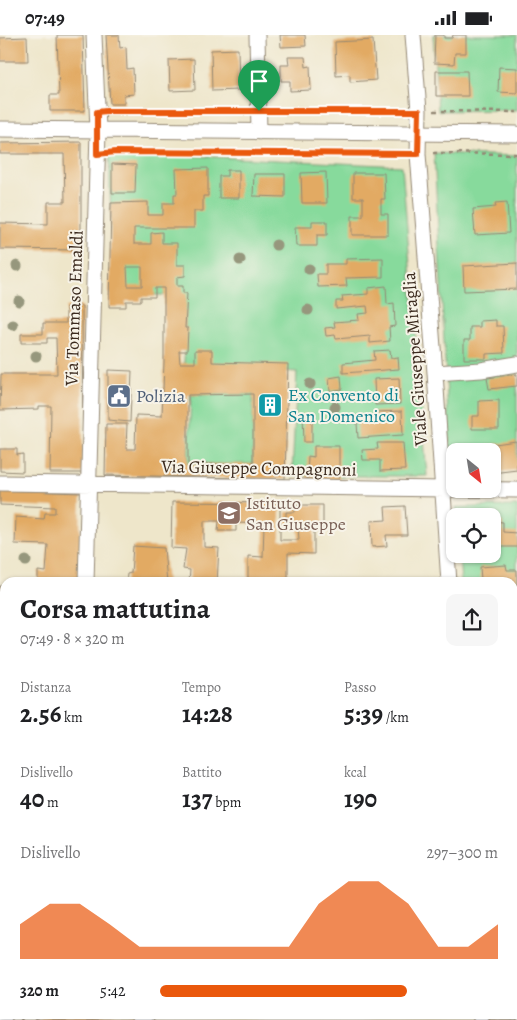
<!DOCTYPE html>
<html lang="it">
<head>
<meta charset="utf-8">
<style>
	body { margin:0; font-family:Alegreya,serif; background:#f6f6f6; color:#202124; height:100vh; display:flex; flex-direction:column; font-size:19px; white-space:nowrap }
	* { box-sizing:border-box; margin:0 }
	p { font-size:16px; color:#757577 }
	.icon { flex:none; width:28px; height:28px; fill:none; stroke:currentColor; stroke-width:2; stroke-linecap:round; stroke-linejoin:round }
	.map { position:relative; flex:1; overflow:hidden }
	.panel { position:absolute; left:0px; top:542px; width:518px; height:442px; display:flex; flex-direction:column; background:#fff; border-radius:15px 15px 0 0; box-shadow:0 1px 4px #0004 }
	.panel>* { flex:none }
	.needle { width:32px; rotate:150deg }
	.tools { position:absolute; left:446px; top:408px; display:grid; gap:10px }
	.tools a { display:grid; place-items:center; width:55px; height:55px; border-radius:10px; background:#fff; box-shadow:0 1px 4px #0004; font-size:25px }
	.pin { position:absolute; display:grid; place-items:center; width:42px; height:42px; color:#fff; margin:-51px -21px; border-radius:50% 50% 50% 0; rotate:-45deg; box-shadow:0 0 5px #0007 }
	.pin .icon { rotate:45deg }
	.round { display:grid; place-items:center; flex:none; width:52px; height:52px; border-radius:10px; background:#f6f6f6 }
	.headline { display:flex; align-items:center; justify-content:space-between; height:85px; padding:0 20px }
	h1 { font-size:28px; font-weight:700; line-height:38px }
	.stats { display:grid; grid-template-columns:repeat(3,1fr); gap:8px; height:85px; padding:5px 20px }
	.stats div { display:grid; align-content:center }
	.stats b { font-size:25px; font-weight:700 }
	.stats small { font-size:14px; font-weight:400 }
	.stats p { font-size:14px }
	.chart { height:140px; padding:10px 20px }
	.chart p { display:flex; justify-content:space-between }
	.chart svg { width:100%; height:90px; margin-top:5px; fill:#ea580c; opacity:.7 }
	ul { padding:0 20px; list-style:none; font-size:16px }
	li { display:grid; grid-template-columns:80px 60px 1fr; align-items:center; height:38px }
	li i { height:12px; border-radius:6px; background:#ea580c }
	.status { display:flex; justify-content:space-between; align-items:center; height:35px; padding:0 25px; background:#fff; direction:ltr }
	.status svg { height:14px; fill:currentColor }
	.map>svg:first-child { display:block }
	.green { fill:#87da9c; stroke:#61825d }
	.building { fill:#e2aa64; fill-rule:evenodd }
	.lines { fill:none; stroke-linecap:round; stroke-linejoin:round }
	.street-casing { stroke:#948874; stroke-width:17 }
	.path { stroke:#948874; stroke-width:2.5; stroke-dasharray:4 4; stroke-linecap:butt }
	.street { stroke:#fff; stroke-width:15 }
	.tree { fill:#96977d }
	.route-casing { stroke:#fff; stroke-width:10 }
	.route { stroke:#ea580c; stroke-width:6 }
	.labels { text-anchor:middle; stroke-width:4; stroke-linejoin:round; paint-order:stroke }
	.street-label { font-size:18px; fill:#3b2a1e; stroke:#f7f3e8 }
	.culture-label { font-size:18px; fill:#0d838f; stroke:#f7f3e8; text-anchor:start }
	.service-label { font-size:18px; fill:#4e5e75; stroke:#f7f3e8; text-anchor:start }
	.education-label { font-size:18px; fill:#785e54; stroke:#f7f3e8; text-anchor:start }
</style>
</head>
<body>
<div class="status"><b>07:49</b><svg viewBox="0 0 49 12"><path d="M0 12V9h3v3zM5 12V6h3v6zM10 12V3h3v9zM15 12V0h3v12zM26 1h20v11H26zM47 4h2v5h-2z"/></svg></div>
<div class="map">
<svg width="517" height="985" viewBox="0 0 517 985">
	<rect width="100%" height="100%" fill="#f7f3e8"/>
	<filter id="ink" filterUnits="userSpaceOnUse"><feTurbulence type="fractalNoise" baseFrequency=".02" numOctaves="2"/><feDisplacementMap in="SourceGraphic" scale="10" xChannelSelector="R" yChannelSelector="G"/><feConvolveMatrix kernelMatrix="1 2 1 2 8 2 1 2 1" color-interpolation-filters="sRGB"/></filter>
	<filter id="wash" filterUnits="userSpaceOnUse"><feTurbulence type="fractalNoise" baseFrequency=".0096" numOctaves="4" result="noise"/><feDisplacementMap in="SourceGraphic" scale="20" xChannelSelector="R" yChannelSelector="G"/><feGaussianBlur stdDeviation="1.12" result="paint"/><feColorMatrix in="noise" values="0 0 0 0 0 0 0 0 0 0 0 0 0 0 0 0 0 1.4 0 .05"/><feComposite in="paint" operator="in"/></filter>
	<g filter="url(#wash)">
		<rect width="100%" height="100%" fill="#eee6ca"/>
		<path class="green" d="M433 0H517V75L438 76Z
			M109 117 402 131 427 441H292L297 337 184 329 186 260H113Z
			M434 118 517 121V434L493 435 492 416H455V436L451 437Z
			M253 359V429H188L191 360Z
			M517 471V945H512V548L461 547 459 519H492V481H457L456 472Z"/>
		<g id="blocks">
			<path class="building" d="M57 0H83L85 76H50V60H59Z
				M106 0H119L120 13 126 12 127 34 133 33 134 59 124 60V69H110Z
				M280 0H305L306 11 281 12Z
				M435 0H444V3H452L453 0H466V18H455L454 29 434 28Z
				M27 2 28 26H0V3Z
				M373 5 376 45 350 47V40L336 41 335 7Z
				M238 14 239 55 212 56 211 15Z
				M288 22H305L306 32 310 31 311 55 290 56V46H281V30H289Z
				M194 24 195 55 170 56 169 25Z
				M499 32 517 33V58L498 57Z
				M436 36H467L468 61H436Z
				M81 107V215L0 214V188L48 189V167H65L64 119H0V108Z
				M112 129 136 130 135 158H112Z
				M208 133V161H203V176H194V193H134V209H151V198L162 197V208H177V230H185V241L177 242V251H183V258H187L185 293H188L187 316H179L180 328H195V315H212V327L288 329 285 444 105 440 106 389H127L126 414H135L136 380 162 381 164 327V253H155V262H141V266H126V272H109L111 168 148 167V180H163V168H174V159H177L176 134ZM127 232H142V251H128ZM253 359V429H188V360Z
				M227 135H239V163H219V141H227Z
				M326 137 327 168H302L301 138Z
				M353 138H384L385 164H381V179H388V200H352V181H363V163H353Z
				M254 139H285V162L253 161Z
				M507 167 509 198 475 200 473 174 496 172 495 168Z
				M312 186H327V200H317V211H296L295 192H312Z
				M383 223V242L346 243 347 251 318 252 317 239H326V229H346V224Z
				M517 228V254L464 256 463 231Z
				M386 251 387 269 394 268 395 291 389 292 390 306 370 308V301L336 304 335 300 326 301 325 293 335 292 334 287 359 285 358 279 368 278 367 271 336 274V266H343L342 261 368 259V253Z
				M82 271 83 438H50L51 371H39V374L0 375 1 339H57L56 303H47V308H21V299H43V288H66V272Z
				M496 285V291H503L504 318 486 319V324H464V305H470V292H480V286Z
				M390 315 391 323 398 322 399 334 343 338V328L375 325 374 316Z
				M108 335 132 336 130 387 108 385Z
				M517 339V351L489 354 487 343Z
				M341 341 342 354 330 356 329 343Z
				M399 343 400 369 375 370 374 344Z
				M499 365V394H472V381H479V366Z
				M402 376 403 400 358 403 357 388 375 387V377Z
				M303 379H312V407H304Z
				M516 406 517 435 492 438V416H488V410Z
				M377 408H403L405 435 380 436V425H363L362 415 378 414Z
				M314 411H339V445L307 444 308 421 314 422Z
				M0 414H17V420L23 419V437L0 436Z
				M0 455 81 458 79 548H38V536L46 537 48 510 15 509 16 482 44 484 45 478H55V472L0 470Z
				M172 467 280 468V505H299L298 491H286V477H295V470H323V493H314V519L288 518V548H248V521L263 522 264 489 236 488V496H218L219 486H204V512L219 513 217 548H189L190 535 183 534 186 514 171 513Z
				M405 471 407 500H386L387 511 372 512 371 486 386 485 385 472Z
				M492 486 503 487V497L517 498V512H492Z
				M133 511 164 513 167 548H126L127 539 131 538Z
				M506 530 507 535H517V551H512V548H485V545H481L480 532Z
				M0 551H5V568H0Z
				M512 564H517V573H512Z
				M512 589H517V609H512Z
				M0 608H5V617H0Z
				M512 627H515V635H517V649H512Z
				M512 688H517V710H512Z
				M0 745H5V781L1 805Z
				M512 751H517V789L512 786Z
				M0 823H5V858L0 856Z
				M512 881H517V911H512Z
				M35 980H138L129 985H40L34 983Z
				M488 981H517V985H488Z"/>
		</g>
	</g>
	<g filter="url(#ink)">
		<use href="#blocks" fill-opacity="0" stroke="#948874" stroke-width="1"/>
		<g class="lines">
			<defs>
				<path id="street" d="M257 0 259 97
					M413 0 419 76 418 119 435 338 449 548
					M0 94 517 99
					M435 338 481 335 517 329
					M0 448 517 455
					M86 548 98 95 94 0
					M0 874 5 876
					M512 963H517
					M0 980 4 985
					M481 980V985
					M140 985 147 980"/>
			</defs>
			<use href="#street" class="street-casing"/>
			<path class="path" d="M111 76H243
				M274 76H406
				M434 76 517 77
				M111 117 403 118
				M433 118 517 119
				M21 985 23 980"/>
			<use href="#street" class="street"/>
		</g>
		<g class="tree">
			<circle cx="276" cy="210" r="5.5"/>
			<circle cx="240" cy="225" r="5.5"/>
			<circle cx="17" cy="231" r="5.5"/>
			<circle cx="309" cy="234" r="5.5"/>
			<circle cx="19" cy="266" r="5.5"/>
			<circle cx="308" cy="275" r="5.5"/>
			<circle cx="13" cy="290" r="5.5"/>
			<circle cx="36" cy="321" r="5.5"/>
			<circle cx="310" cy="349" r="5.5"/>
			<circle cx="335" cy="372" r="5.5"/>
			<circle cx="26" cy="526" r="5.5"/>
		</g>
	</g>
	<g class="lines" filter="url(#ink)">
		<defs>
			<path id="route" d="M106 76H419L418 119 116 117 97 119V77Z"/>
		</defs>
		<use href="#route" class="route-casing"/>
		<use href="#route" class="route"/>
	</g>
	<defs>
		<symbol id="civic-square" viewBox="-11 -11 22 22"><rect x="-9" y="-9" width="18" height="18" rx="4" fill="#5c6f8a" stroke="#f7f3e8"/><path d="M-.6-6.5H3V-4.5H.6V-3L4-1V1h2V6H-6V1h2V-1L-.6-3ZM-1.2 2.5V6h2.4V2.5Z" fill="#fff"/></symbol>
		<symbol id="building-square" viewBox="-11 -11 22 22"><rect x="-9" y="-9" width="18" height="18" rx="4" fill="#0f9aa8" stroke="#f7f3e8"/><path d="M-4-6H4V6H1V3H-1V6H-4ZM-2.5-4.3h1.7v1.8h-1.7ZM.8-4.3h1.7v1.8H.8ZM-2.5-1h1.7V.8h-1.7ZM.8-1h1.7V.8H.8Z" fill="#fff"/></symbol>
		<symbol id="school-square" viewBox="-11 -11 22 22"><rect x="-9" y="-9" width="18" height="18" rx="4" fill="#8d6e63" stroke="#f7f3e8"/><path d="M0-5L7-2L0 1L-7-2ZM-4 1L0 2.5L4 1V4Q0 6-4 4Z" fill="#fff"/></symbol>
	</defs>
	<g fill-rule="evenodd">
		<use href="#civic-square" x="105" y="347" width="28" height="28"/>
		<use href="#building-square" x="256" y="356" width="28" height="28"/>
		<use href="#school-square" x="215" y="464" width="28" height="28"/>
	</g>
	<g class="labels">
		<g class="street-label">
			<text transform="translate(74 273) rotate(-88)" y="6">Via Tommaso Emaldi</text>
			<text transform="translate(415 324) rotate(-94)" y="6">Viale Giuseppe Miraglia</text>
			<text transform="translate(259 433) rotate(1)" y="6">Via Giuseppe Compagnoni</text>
		</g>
		<g class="culture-label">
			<text x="288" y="366">Ex Convento di<tspan x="288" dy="21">San Domenico</tspan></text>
		</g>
		<g class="service-label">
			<text x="136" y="367">Polizia</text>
		</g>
		<g class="education-label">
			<text x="246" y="474">Istituto<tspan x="246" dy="21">San Giuseppe</tspan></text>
		</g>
	</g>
</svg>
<div class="tools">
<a><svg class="needle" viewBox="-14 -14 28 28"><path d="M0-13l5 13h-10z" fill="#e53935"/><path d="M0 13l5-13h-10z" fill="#757577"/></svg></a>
<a><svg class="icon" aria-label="locate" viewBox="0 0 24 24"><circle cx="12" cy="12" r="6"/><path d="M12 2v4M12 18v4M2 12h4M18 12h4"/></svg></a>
</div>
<div class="pin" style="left:259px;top:76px;background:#1e9e55"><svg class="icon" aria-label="arrive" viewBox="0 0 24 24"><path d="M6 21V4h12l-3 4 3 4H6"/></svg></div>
<section class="panel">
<div class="headline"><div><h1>Corsa mattutina</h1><p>07:49 · 8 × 320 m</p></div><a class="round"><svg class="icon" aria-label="share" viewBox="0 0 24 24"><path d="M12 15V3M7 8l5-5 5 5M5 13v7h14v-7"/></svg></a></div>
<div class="stats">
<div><p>Distanza</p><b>2.56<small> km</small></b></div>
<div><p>Tempo</p><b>14:28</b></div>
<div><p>Passo</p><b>5:39<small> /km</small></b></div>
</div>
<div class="stats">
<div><p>Dislivello</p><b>40<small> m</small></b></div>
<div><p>Battito</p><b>137<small> bpm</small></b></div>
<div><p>kcal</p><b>190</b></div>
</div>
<div class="chart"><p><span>Dislivello</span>297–300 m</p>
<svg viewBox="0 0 160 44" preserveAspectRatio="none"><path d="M0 44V27L10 17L20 17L30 27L40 38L50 38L60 38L70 38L80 38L90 38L100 17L110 6L120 6L130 17L140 38L150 38L160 27V44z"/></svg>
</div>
<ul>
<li><b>320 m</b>5:42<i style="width:73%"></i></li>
</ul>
</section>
</div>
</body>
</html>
